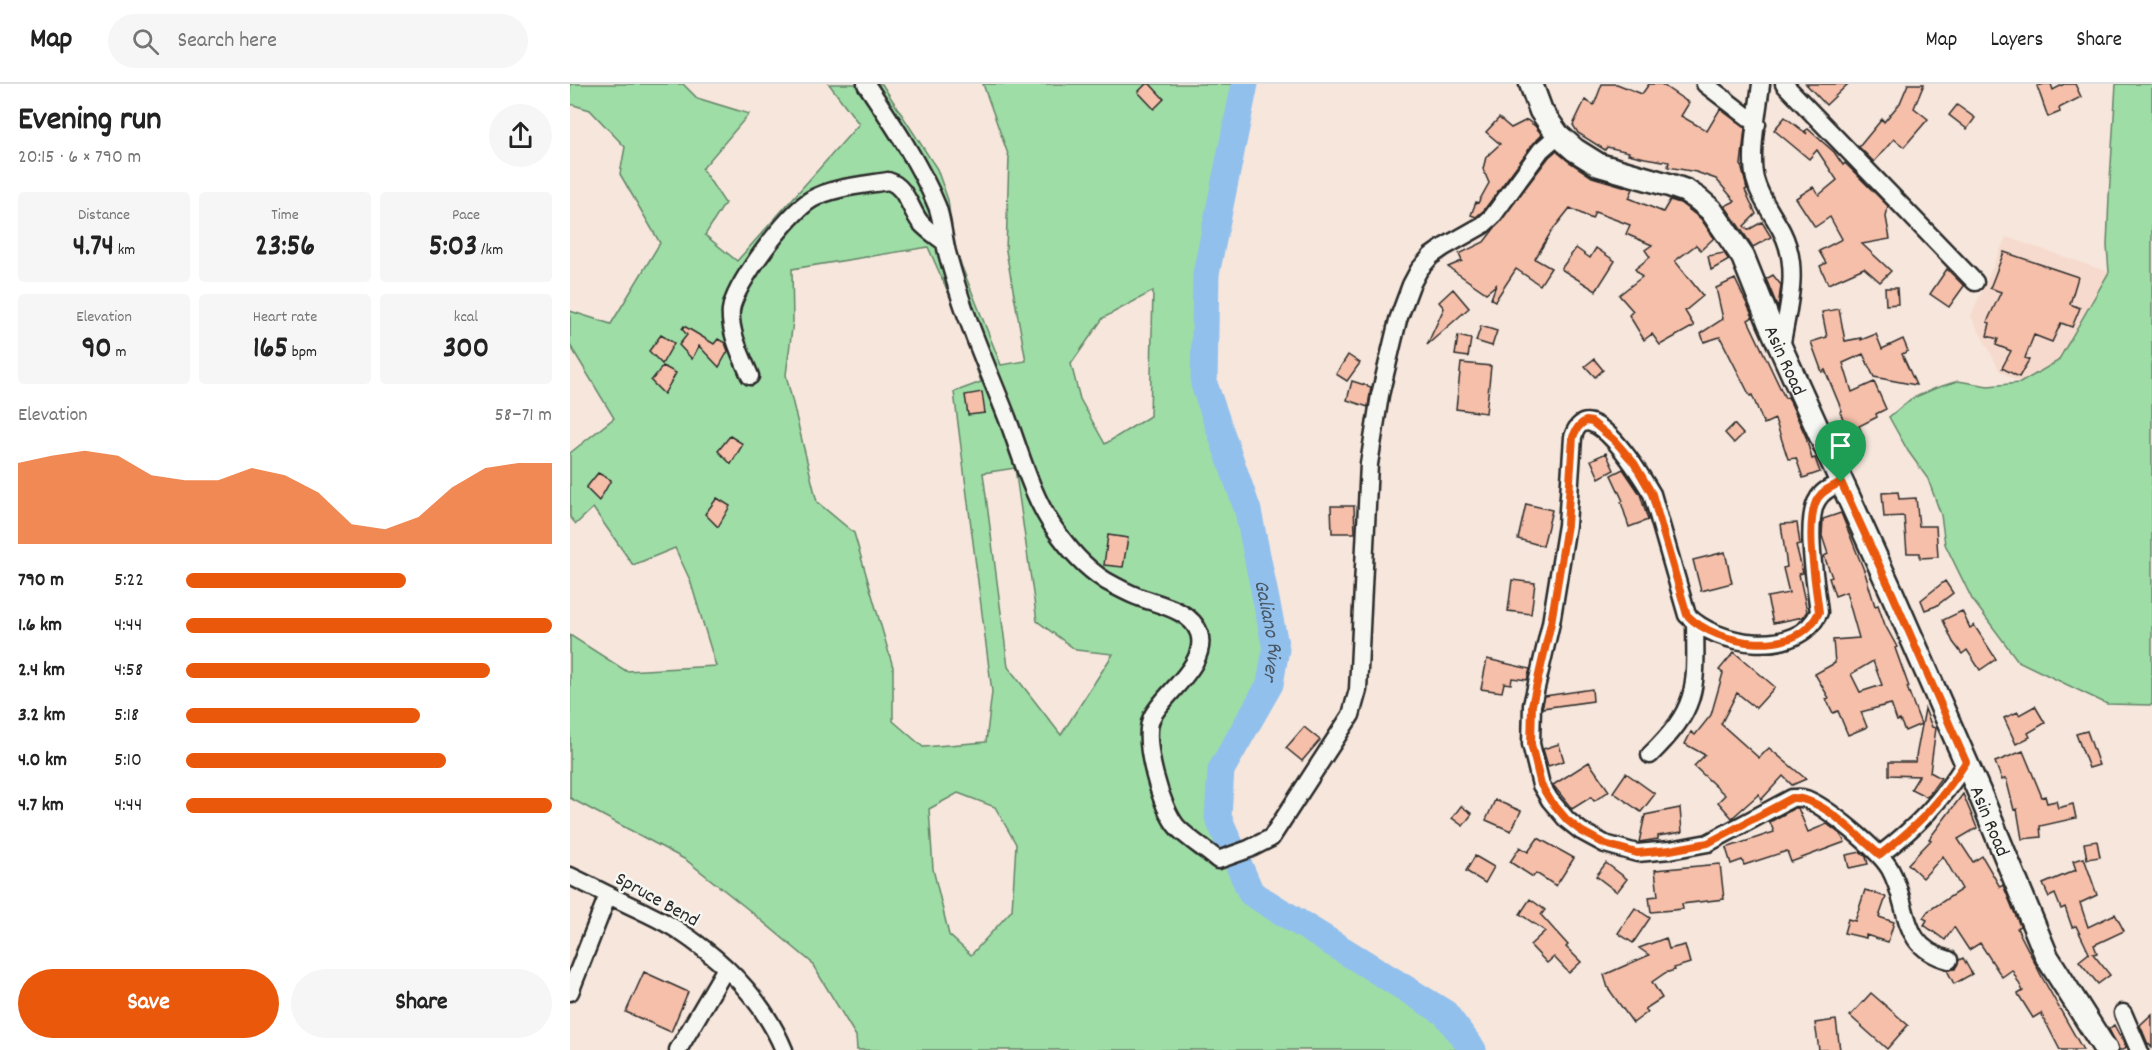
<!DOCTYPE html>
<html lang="en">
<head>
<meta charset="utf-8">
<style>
	body { margin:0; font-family:Dekko,sans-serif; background:#f6f6f6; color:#222; height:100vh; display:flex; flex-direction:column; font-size:22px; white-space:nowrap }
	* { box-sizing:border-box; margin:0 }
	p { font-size:20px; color:#767676 }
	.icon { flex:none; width:33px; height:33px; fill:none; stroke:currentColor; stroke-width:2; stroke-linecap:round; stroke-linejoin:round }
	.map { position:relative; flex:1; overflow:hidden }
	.side { display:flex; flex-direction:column; background:#fff; width:570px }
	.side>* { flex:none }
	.pin { position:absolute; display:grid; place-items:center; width:51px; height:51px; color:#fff; margin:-62px -26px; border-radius:50% 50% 50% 0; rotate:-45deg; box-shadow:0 0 6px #0007 }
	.pin .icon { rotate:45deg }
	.round { display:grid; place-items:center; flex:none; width:63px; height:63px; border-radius:32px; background:#f6f6f6 }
	.overview { display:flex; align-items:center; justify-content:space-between; height:102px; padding:0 18px }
	h1 { font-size:33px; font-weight:700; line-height:45px }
	.figures { display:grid; grid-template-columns:repeat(3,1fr); gap:9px; height:102px; padding:6px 18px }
	.figures div { display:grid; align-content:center; border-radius:6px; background:#f6f6f6; text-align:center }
	.figures b { font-size:30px; font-weight:700 }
	.figures small { font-size:16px; font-weight:400 }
	.figures p { font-size:16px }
	.chart { height:168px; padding:12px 18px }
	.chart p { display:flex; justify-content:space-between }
	.chart svg { width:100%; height:108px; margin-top:6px; fill:#ea580c; opacity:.7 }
	.primary-button { display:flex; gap:12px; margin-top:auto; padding:12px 18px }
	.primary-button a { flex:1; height:69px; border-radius:36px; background:#ea580c; color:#fff; font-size:24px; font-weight:700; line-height:69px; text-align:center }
	.primary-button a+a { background:#f6f6f6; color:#222 }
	ul { padding:0 18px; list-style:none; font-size:20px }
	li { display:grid; grid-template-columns:96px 72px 1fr; align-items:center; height:45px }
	li i { height:15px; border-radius:8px; background:#ea580c }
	header { display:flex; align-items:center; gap:36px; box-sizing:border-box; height:84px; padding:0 30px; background:#fff; border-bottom:2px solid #e0e0e0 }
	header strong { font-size:28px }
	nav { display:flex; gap:33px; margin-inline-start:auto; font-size:21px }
	.search { width:420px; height:54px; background:#f6f6f6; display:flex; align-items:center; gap:15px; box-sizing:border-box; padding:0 21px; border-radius:33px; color:#767676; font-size:22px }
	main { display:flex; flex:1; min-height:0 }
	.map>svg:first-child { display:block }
	.built { fill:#f6dacd }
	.green { fill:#9edda6; stroke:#648468; stroke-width:1.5; fill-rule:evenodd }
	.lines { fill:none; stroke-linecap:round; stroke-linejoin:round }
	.river { stroke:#92c0ed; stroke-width:27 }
	.building { fill:#f6bfa9; stroke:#2b2b2b; stroke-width:1.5; fill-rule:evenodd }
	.street-casing { stroke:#2b2b2b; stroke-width:21 }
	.secondary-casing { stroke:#2b2b2b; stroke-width:27 }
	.street { stroke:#f6f6f2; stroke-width:16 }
	.secondary { stroke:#f6f6f2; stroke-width:22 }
	.route-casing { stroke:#fff; stroke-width:12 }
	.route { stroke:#ea580c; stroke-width:8 }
	.labels { text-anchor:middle; stroke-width:5; stroke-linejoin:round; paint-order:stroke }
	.street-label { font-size:20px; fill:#2b2b2b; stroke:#f6f6f2 }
	.water-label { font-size:21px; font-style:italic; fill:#4a5865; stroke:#f6f6f2 }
</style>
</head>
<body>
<header>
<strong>Map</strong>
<div class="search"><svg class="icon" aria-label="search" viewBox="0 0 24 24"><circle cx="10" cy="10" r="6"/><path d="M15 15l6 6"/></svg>Search here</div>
<nav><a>Map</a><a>Layers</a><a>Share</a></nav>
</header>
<main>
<section class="side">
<div class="overview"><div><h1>Evening run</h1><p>20:15 · 6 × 790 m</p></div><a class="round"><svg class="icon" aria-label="share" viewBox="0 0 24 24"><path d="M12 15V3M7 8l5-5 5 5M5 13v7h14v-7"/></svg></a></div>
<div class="figures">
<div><p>Distance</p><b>4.74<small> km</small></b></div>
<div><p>Time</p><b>23:56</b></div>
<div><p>Pace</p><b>5:03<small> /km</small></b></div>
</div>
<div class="figures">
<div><p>Elevation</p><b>90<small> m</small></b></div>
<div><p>Heart rate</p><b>165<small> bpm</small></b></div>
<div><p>kcal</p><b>300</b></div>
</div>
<div class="chart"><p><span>Elevation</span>58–71 m</p>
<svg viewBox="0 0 160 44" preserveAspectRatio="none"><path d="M0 44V11L10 8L20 6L30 8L40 16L50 18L60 18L70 13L80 16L90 23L100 36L110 38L120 33L130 21L140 13L150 11L160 11V44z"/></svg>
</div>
<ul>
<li><b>790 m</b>5:22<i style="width:60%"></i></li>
<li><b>1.6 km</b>4:44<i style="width:100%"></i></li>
<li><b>2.4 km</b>4:58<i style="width:83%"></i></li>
<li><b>3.2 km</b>5:18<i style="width:64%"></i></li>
<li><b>4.0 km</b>5:10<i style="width:71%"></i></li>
<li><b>4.7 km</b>4:44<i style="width:100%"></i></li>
</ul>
<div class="primary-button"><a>Save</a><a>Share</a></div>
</section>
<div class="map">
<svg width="1582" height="966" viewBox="0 0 1582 966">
	<rect width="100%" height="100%" fill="#f6e6dc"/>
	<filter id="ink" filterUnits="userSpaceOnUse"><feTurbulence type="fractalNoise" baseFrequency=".0167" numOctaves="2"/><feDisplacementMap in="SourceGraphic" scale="12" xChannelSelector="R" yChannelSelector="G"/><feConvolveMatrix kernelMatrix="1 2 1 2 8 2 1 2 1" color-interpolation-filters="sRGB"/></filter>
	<g filter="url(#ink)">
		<path class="built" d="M1436 153 1539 188 1488 277 1450 299 1430 287 1401 232Z"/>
		<path class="green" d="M0 0H113L127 14 179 30 132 85 155 119 135 151 167 177 289 40 259 0H312L367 85 378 116 384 163 431 281 456 277 436 167 439 73 413 0H675L636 190 634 300 678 427 706 565 700 600 651 685 648 733 681 809 875 929 903 966H287L286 952 241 878 179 826 116 776 0 714V551L56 587 146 582 120 496 105 464 63 481 23 424 6 440 0 433V369L44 334 0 261V227L41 240 90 159 50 90 55 63 20 26 0 20ZM358 163 386 226 411 298 384 308 422 608 416 658 353 663 323 637V583L284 449 247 418 216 291 223 237 222 185ZM583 207 580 332 535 360 510 315 501 280 533 234ZM445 384 467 537 506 566 543 570 491 651 438 583 413 389ZM388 709 425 723 446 760 442 826 401 871 379 851 363 785 359 725Z
			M1546 0H1582V621L1537 620 1448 577 1402 515 1375 460 1371 431 1358 395 1338 367 1319 333 1341 315 1366 304 1388 297 1418 302 1450 299 1488 277 1539 188 1537 162 1539 113Z"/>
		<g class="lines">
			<path class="river" id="s1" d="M675 0 636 190 634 300 678 427 706 565 700 600 651 686 648 733 681 809 875 929 903 966"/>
		</g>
		<path class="building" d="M576 0H580L594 15 584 25 568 8Z
			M1032 0H1047L1072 10 1079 0H1091L1119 19 1111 32 1137 47 1150 25 1175 44 1171 81 1177 105 1175 106 1186 130 1174 142 1178 146 1192 138 1201 153 1183 163 1155 122 1165 117 1146 95 1126 88 1098 83 1099 78 1075 74 1058 70 1059 68 1037 63 1035 66 1008 49 1003 41 1015 16 1024 21Z
			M1236 0H1278L1256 21Z
			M1338 0H1354L1344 24 1358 35 1334 63 1324 55 1304 78 1289 63 1312 35 1314 38 1330 19Z
			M1475 0H1481L1483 6 1494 0H1505L1511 13 1489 24 1490 28 1478 33 1467 2Z
			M1387 21 1405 34 1397 45 1379 31Z
			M1215 33 1237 50 1235 47 1238 45 1264 68 1273 81 1275 79 1318 122 1316 133 1320 155 1292 160 1321 187 1310 198 1294 184 1258 200 1250 182 1256 179 1249 167 1272 155 1260 133 1245 143 1226 114 1243 103 1249 111 1267 96 1247 66 1239 75 1204 46Z
			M929 34 941 44 957 36 965 42 972 51 963 60 914 126 906 133 901 131 906 118 908 119 919 99 913 85 916 73 930 60 916 48Z
			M986 67 998 77 1022 93 1063 105 1059 114 1093 128 1100 116 1110 119 1131 135 1144 154 1131 166 1126 161 1105 177 1133 212 1115 227 1124 242 1090 261 1082 250 1074 256 1059 231 1063 227 1049 211 1072 193 1065 185 1080 173 1075 166 1082 161 1056 150 1060 141 1025 128 1022 135 1000 124 981 148 965 175 981 184 970 201 946 185 925 217 921 215 926 201 916 209 878 183 892 177 889 170 914 158 979 73Z
			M1006 164 1020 174 1026 164 1045 177 1026 207 991 185Z
			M1434 168 1508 193 1500 220 1510 224 1502 243 1491 239 1482 258 1464 251 1455 274 1459 276 1449 293 1432 284 1441 267 1426 261 1428 255 1417 252 1420 239 1417 238 1431 208 1420 204Z
			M1154 169 1159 176 1141 186 1138 172Z
			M1377 185 1394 202 1379 223 1360 210Z
			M1203 191 1211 201 1208 224 1196 195Z
			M1165 195 1183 233 1178 236 1215 314 1218 313 1236 353 1242 375 1245 374 1250 388 1233 394 1226 374 1218 375 1205 335 1194 340 1182 311 1180 312 1150 253 1134 258 1131 249 1153 235 1146 204Z
			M1315 204H1327L1328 220 1316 221Z
			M883 205 899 224 857 261 874 224 869 218Z
			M1269 225 1275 257 1291 254V256L1306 250 1312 265 1333 255 1338 267 1332 270 1346 301 1304 293 1293 270 1273 279 1282 308 1304 298 1316 325 1306 330 1307 333 1289 342 1294 354 1281 360 1275 347 1278 346 1270 328 1272 327 1255 286 1252 288 1241 258 1257 253 1252 228Z
			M114 242 144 260 148 255 155 259 158 267 149 283 129 262 122 275 109 261 117 251 112 245Z
			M911 242 927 247 922 262 906 257Z
			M91 251 104 259 92 280 79 267Z
			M888 252 901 255 898 273 885 271Z
			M778 271 790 279 777 297 766 290Z
			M1024 275 1033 286 1025 293 1015 282Z
			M891 279 921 282 916 329 886 325Z
			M93 282 106 289 94 310 81 297Z
			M782 297 801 303 798 323 777 316Z
			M412 308 415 329 398 331 395 311Z
			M1164 340 1173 350 1164 359 1155 349Z
			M160 352 173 360 161 380 148 367Z
			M1036 369 1044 386 1029 394 1021 376Z
			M1053 385 1070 410 1078 436 1059 443 1051 418 1053 417 1041 391Z
			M28 389 41 396 29 417 16 404Z
			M1328 408 1329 415 1346 414 1349 442H1366L1368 473 1350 474V469H1337L1334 432 1314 433 1312 409Z
			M147 414 160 422 148 443 135 430Z
			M956 420 982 426 973 462 948 455Z
			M761 422H784L785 449H762Z
			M1271 429 1295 489 1305 522 1308 521 1315 541 1327 563 1325 564 1339 603H1337L1351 640 1335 647 1330 636 1327 637 1321 620 1291 628 1297 643 1278 651 1268 627 1263 629 1256 615 1259 614 1245 590 1265 579 1263 556 1289 554 1276 508 1265 512 1259 494 1262 493 1254 472 1258 470 1252 452 1253 435ZM1303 577 1312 601 1290 608 1281 590Z
			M1227 439 1230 460 1226 461 1233 489 1229 490 1237 527 1233 533 1203 539 1197 513 1219 509 1213 484 1217 483 1211 440Z
			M538 451 558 454 553 483 534 481Z
			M1155 468 1162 499 1131 507 1123 476Z
			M942 496 965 499 961 530 938 527Z
			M1375 497 1383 509 1366 522 1355 526 1351 516Z
			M1392 527 1400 544 1404 541 1426 575 1410 586 1397 566 1392 570 1383 558 1373 536Z
			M1164 568 1205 603 1186 624 1167 609 1151 640 1189 674 1199 664 1236 695 1222 701 1213 692 1191 716 1189 710 1162 734 1148 718 1155 711 1124 682 1135 671 1115 660 1121 648 1125 651 1141 631 1153 589 1149 586Z
			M917 575 960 585 957 596 942 594 941 600 934 599 932 608 911 605Z
			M1022 605 1023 617 972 624 975 612Z
			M1465 622 1475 639 1458 649 1460 653 1446 660 1434 634 1448 628 1449 631Z
			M1355 625 1362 643 1366 644 1360 688 1371 694 1357 713 1341 705 1349 692 1319 691V678H1345Z
			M734 643 750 656 732 677 716 664Z
			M1517 647 1529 681 1519 684 1506 650Z
			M989 660 994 677 978 682 973 665Z
			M1453 667 1472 713 1475 712 1477 719 1486 717 1488 724 1503 720 1506 734 1470 742 1471 753 1452 755 1447 725 1444 726 1436 694 1432 696 1425 678Z
			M1019 678 1039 707 1024 717 1021 713 1002 725 983 701Z
			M1056 689 1085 710 1071 728 1043 708Z
			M1393 710 1407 744 1388 755 1403 778 1412 772 1430 803 1433 801 1450 842 1447 844 1473 895 1513 966H1490L1471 929 1463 934 1448 910 1453 907 1442 886 1432 893 1410 859 1399 866 1384 843 1375 856 1354 841 1357 836 1353 834 1358 827 1392 805 1373 772 1353 794 1338 780 1361 756 1359 755Z
			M925 716 951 727 941 747 916 736Z
			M891 722 902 730 893 742 882 734Z
			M1110 724 1112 748 1088 752V755L1069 758 1075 731Z
			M1225 724H1228L1238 748 1257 740 1270 750 1275 758 1221 778 1217 767 1174 781 1172 776 1161 780 1156 764 1204 748 1200 738Z
			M968 754 1004 774 986 802 966 789 963 793 940 778 950 763 958 768Z
			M1527 757 1530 773 1517 775 1514 759Z
			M1291 768 1296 773 1298 780 1279 784 1276 771Z
			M905 772 924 783 915 799 896 787Z
			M1514 774 1527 811 1510 819 1518 843 1545 830 1554 847 1524 861 1527 869 1523 870 1540 891 1528 900 1509 877 1519 869 1506 842 1502 843 1495 823 1491 825 1485 810 1479 813 1473 800 1506 786 1503 777Z
			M1036 779 1057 795 1047 808 1026 792Z
			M1150 780 1154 815 1112 820 1113 825 1081 828 1079 813 1088 812 1085 786Z
			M1295 806 1316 813 1309 833 1324 838 1318 858 1296 851V854L1274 849 1278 835 1285 837Z
			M960 815 975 826 971 831 998 861 996 863 1011 878 999 889 984 873 977 879 960 861 975 847 950 830Z
			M1065 824 1080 834 1063 859 1048 849Z
			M1096 854 1099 865 1115 861 1120 879 1104 884 1105 886 1095 889 1082 898 1092 914 1075 925 1078 928 1063 939 1038 904 1034 891 1079 871 1069 864Z
			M1393 874 1402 890 1384 900 1377 886 1385 885 1389 876Z
			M74 888 118 908 101 948 56 928Z
			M1301 909 1338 941 1317 965 1280 932Z
			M1582 930V964L1577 958 1570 941Z
			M1266 936 1270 966H1249L1245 939Z
			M1544 941 1556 963 1553 966H1549L1539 945Z"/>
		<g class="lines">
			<defs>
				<path id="street" d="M296 0C321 37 350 80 367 122 373 137 373 156 378 172 384 193 390 215 398 235 410 269 425 302 438 336 451 371 462 412 484 444 499 465 514 483 536 497 545 502 556 508 566 512 585 520 621 525 629 549 639 580 594 609 582 633 571 655 591 726 608 744 620 756 635 765 648 776L679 765 701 754 781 631 788 606 799 380 810 311 828 236 841 201 849 186 861 172 874 163 913 141 922 133 971 66 988 51
					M1135 0 1187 40
					M1191 0C1188 26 1179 71 1185 95 1190 115 1203 130 1212 148 1231 185 1217 226 1211 264
					M1214 0 1405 198
					M180 292C172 273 159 248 161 226 164 201 219 128 242 115 263 103 294 101 318 97 336 102 340 125 350 138 357 146 365 151 373 157
					M1271 398C1262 403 1253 406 1248 415 1234 435 1246 503 1249 528 1228 575 1147 562 1117 531L1082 410C1073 395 1018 303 1003 353L997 441 981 539 962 621 961 660 971 701 980 716 997 736 1011 747 1035 760 1067 769 1100 766 1138 759 1222 714C1227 714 1231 713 1236 715 1257 723 1309 766 1320 785 1341 823 1328 862 1379 876
					M1080 671C1129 623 1126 604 1125 539
					M1310 771C1348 741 1370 719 1396 678
					M0 792C23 803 46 815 70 826 82 832 95 838 106 845 152 875 193 915 214 966
					M0 908 38 811
					M1553 929 1569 966
					M108 966 156 884"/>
				<g id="secondary">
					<path id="s2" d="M961 0 971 27 988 51 1005 66 1029 81 1099 101 1116 107 1128 115 1141 126 1173 173 1199 238 1322 509 1410 710 1477 873 1536 966"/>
				</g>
			</defs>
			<use href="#street" class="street-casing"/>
			<use href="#secondary" class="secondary-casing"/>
			<use href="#street" class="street"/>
			<use href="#secondary" class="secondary"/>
		</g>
	</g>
	<g class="lines" filter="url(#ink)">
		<defs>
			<path id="route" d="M1016 337 1022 338 1044 356 1064 379 1082 410 1117 531C1147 562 1228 575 1249 528 1246 503 1234 435 1248 414 1253 406 1262 403 1271 398L1322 509 1396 678C1369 720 1349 740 1310 771 1287 752 1252 713 1222 714L1138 759 1100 766 1067 769 1035 760 1011 747 997 736 980 716 971 701 961 660 962 621 981 539 997 441 1003 353C1006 345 1009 340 1016 337Z"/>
		</defs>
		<use href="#route" class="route-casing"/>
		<use href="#route" class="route"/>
	</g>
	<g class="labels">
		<g class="street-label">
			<text dy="7" stroke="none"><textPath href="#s2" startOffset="400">Asin Road</textPath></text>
			<text dy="7" stroke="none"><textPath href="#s2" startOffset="904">Asin Road</textPath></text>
			<text transform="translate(88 814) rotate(29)" y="7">Spruce Bend</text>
		</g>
		<g class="water-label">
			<text dy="7" stroke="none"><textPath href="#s1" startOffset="560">Galiano River</textPath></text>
		</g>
	</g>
</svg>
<div class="pin" style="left:1271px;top:398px;background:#1e9e55"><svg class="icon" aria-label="arrive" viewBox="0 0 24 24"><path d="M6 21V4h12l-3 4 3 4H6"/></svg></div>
</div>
</main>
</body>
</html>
